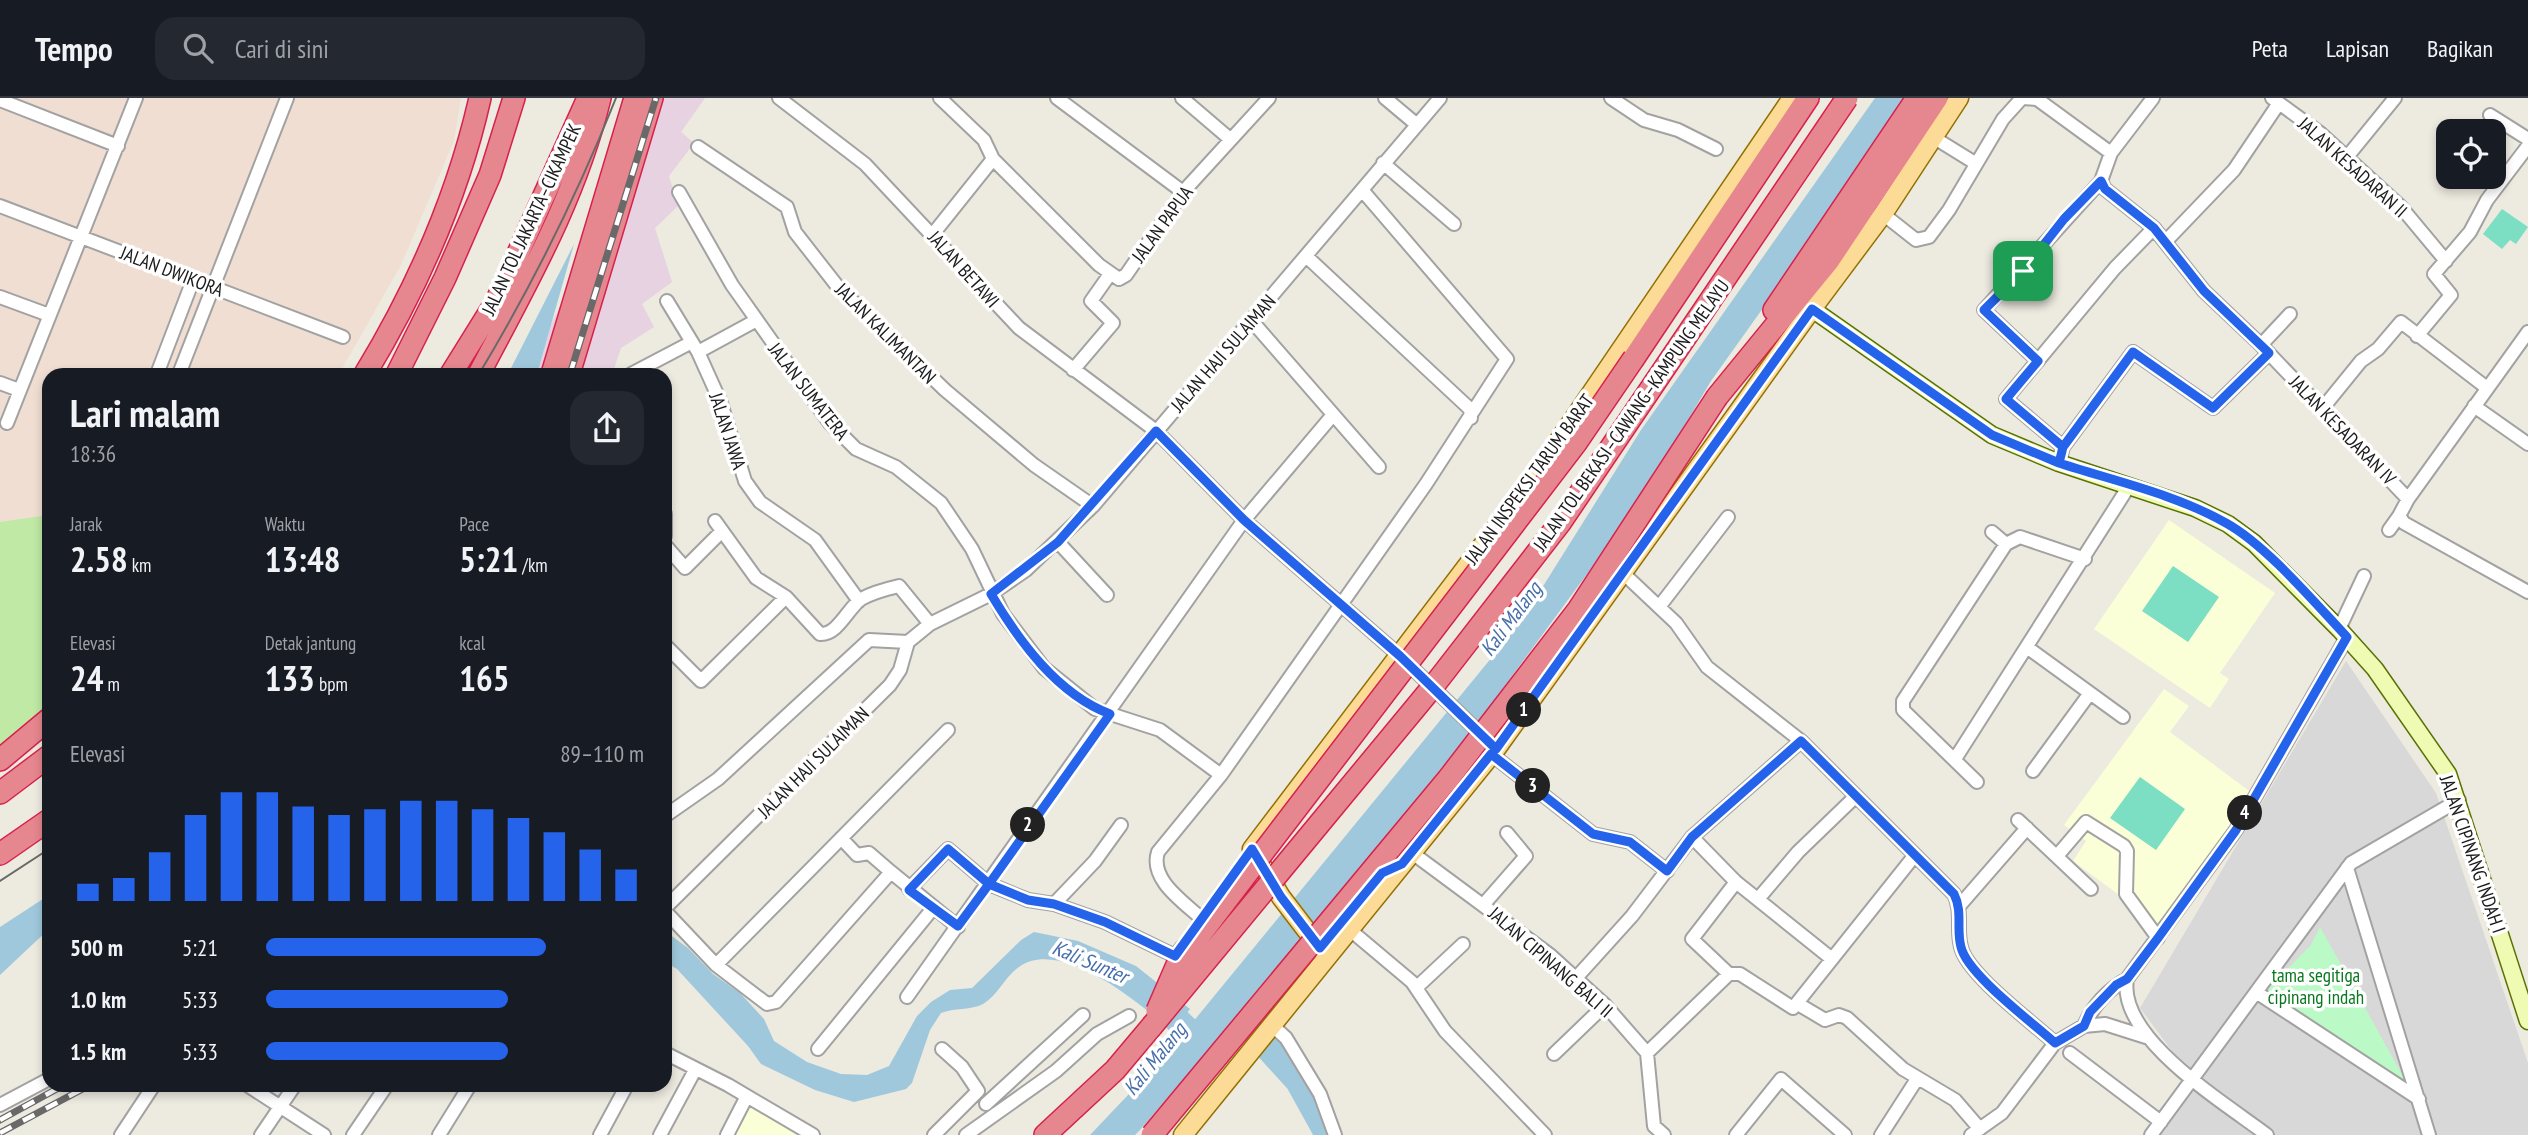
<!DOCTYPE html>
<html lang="id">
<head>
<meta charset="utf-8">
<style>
	body { margin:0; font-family:"PT Sans Narrow",sans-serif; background:#242831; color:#f1f3f6; height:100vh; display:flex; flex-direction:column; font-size:26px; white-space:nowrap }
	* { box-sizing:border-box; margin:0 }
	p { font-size:23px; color:#9ea1a6 }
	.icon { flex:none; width:38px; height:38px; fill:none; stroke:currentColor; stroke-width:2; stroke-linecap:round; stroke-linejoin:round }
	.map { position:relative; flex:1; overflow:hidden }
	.side { position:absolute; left:42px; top:270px; width:630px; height:724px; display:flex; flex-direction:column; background:#171b24; border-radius:21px; box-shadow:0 4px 10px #0003 }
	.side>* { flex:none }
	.controls { position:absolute; left:2436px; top:21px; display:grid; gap:14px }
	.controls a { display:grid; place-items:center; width:70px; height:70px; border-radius:14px; background:#171b24; box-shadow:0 4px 10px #0003; font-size:35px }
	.pin { position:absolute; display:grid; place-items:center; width:60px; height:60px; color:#fff; margin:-30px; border-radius:14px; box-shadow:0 4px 10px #0006 }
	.km { position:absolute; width:35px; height:35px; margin:-18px; border-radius:50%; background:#222; color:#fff; font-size:19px; line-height:35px; text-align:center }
	.round { display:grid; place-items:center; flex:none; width:74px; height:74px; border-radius:21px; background:#242831 }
	.headline { display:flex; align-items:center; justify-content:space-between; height:119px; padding:0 28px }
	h1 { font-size:38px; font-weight:600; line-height:52px }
	.figures { display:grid; grid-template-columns:repeat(3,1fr); gap:10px; height:119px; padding:7px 28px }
	.figures div { display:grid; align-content:center }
	.figures b { font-size:35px; font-weight:600 }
	.figures small { font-size:19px; font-weight:400 }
	.figures p { font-size:19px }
	.chart { height:196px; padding:14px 28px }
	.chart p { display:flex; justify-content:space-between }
	.chart svg { width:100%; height:126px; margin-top:7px; stroke:#2563eb; stroke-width:6 }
	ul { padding:0 28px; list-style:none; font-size:23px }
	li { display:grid; grid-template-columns:112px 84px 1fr; align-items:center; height:52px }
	li i { height:18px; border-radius:9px; background:#2563eb }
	header { display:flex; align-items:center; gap:42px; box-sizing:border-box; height:98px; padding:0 35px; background:#171b24; border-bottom:2px solid #363941 }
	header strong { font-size:33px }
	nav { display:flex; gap:38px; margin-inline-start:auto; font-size:24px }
	.search { width:490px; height:63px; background:#242831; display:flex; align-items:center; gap:18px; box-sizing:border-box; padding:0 24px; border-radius:21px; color:#9ea1a6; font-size:26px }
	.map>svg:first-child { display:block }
	.residential { fill:#d9d8d8 }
	.industrial { fill:#e6d2e0 }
	.education { fill:#fbffd7 }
	.military { fill:#f0ded3 }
	.grass { fill:#bfe9a4 }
	.park { fill:#bbf9c6 }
	.pitch { fill:#7cdec2 }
	.water { fill:#a0c8dc }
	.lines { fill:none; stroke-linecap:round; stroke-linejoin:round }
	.river { stroke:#a0c8dc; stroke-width:26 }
	.street-casing { stroke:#a2a2a2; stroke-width:16 }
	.secondary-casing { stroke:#5a7104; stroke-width:19 }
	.primary-casing { stroke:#927100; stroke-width:21 }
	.highway-casing { stroke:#d7214d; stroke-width:24 }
	.street { stroke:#fff; stroke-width:12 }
	.secondary { stroke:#effab2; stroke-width:16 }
	.primary { stroke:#fcdb96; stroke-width:18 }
	.highway { stroke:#e6868e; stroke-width:21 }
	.tram { stroke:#696969; stroke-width:2 }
	.rail-casing { stroke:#696969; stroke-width:7 }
	.rail { stroke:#fff; stroke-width:4.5; stroke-dasharray:13; stroke-linecap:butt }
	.highway-bridge-casing { stroke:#d7214d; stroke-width:24; stroke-linecap:butt }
	.highway-bridge { stroke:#e6868e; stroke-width:21 }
	.route-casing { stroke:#fff; stroke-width:14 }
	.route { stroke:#2563eb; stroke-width:9 }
	.labels { text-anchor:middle; stroke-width:7; stroke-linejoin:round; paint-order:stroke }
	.street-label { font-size:19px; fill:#1b1b1b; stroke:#fff }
	.park-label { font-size:19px; fill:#0a781f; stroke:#fff }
	.water-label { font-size:21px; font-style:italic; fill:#486fab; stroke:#fff }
</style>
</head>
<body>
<header>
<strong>Tempo</strong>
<div class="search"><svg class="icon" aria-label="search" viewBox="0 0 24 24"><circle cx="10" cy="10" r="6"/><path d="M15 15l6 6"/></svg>Cari di sini</div>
<nav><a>Peta</a><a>Lapisan</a><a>Bagikan</a></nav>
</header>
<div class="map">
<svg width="2528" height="1037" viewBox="0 0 2528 1037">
	<rect width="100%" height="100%" fill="#edeae0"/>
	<path class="residential" d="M2346 563 2436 695 2528 965V1037H2156L2195 984 2140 910Z"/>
	<path class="industrial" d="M642 0H705L681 34 694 45 669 78 678 108 655 130 672 184 642 206 654 229 621 250 614 271 616 276H521L540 248 600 129Z"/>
	<path class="education" d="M2169 422 2275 495 2220 575 2229 581 2210 610 2094 531Z
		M2164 591 2189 608 2170 634 2252 695 2231 731 2159 832 2153 822 2073 763 2086 743 2064 727Z
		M748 999 810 1037H728Z"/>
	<path class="military" d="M0 0H461L454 43 401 167 339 276H49V599L0 638Z"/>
	<path class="grass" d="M49 417V620L0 651V424Z"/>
	<path class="park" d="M2320 829 2409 989 2266 893 2311 847Z"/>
	<path class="pitch" d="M2502 111 2528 129 2516 146 2510 142 2502 151 2483 136Z
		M2173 468 2219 499 2188 544 2142 513Z
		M2140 679 2185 711 2156 752 2110 720Z"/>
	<path class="water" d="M1875 0H1913L1711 283 1637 408 1479 623 1435 689 1139 1033 1135 1037H1090L1165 958 1520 525 1641 332Z
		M574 146 537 276H508Z
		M49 797V831L0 877V829Z
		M665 833 688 850 713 876 740 895 764 921 774 943 807 964 841 976 867 977 889 968 917 918 931 904 950 892 972 890 1021 842 1034 834 1078 843 1136 868 1190 911 1173 933C1139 906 1076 851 1031 863 1007 870 1002 895 983 906 972 912 953 910 941 915L930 932 912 985 906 991 854 1004 815 992 761 966 748 948 677 871 665 864Z"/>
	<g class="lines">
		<path class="river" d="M1154 900 1199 943
			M1229 907 1298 983 1328 1037"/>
		<defs>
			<path id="street" d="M779 0 865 66 1019 230 1156 333 1244 422 1400 558 1485 640
				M940 0 984 42 993 61 1099 167 1119 181 1126 177 1183 94 1269 0
				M1057 0 1183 94
				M1182 0 1230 41
				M1385 0 1416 26
				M1611 0 1644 22 1678 32 1716 51
				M2272 0 2320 35 2401 109 2446 163
				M0 2 118 48
				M2490 17 2528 41
				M1933 39 1975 65
				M698 49 787 109 795 134 838 189 945 292 1034 367 1093 408
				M2347 59 2395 0
				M1383 65 1454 126
				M2101 83 2105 91 2154 130 2204 193 2261 247 2408 401
				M2101 83 2111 55 2153 0
				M679 94 732 187 829 324 856 351 896 369 941 405 972 451 1003 516 1044 570 1095 611 1160 632 1221 677
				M0 108 343 239
				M1883 116 1916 142 1929 139 1949 112 2003 21 2022 0 2037 1 2111 55
				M933 136 993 61
				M2165 144 2234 72 2279 5
				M1306 158 1470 311 1471 320
				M0 199 49 217
				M667 203 698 254 721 305 745 383 760 404 815 442 859 503
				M1251 222 1379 369
				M2528 234 2408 401 2399 418 2404 425 2528 494
				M2417 238 2451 197 2434 176 2470 134 2487 102 2528 48
				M2261 247 2290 216
				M698 254 755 223
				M2038 263 1984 212 2101 83
				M1073 272 1113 225 1091 203 1110 176
				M157 276 193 182
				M179 276 287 0
				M631 276 692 244
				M0 285 19 292
				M2474 308 2528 346
				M2322 311 2361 263 2378 251 2401 224 2487 290
				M7 325 136 0
				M2063 349 2006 301 2115 170 2154 130
				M2059 365 2063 349 2133 254 2213 310 2269 255
				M665 416V438
				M715 423 756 480 786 499 820 536C838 537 848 510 861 501 872 495 886 491 899 488L930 526
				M2389 432 2399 418
				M1992 434 2006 446
				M1058 444 1107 497
				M665 447 685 470 721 434
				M1623 475 1676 525 1707 569 1801 643 1954 796C1963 814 1956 831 1961 849 1967 876 2032 924 2055 945
				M1659 509 1728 419
				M2339 531 2364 478
				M665 547 701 583 786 499
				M2028 550 2123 619
				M1491 656 1593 736 1630 744 1667 773
				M1955 661 2129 388
				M2033 673 2090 595
				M1977 684 1903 612V603L2006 446 2020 439 2085 461
				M665 718 718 681 869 542 908 544
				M2018 722 2091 791
				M1692 739 1736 784 1832 861
				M841 740 857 757 869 755 891 774
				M1411 754 1550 857 1605 907 1647 955 1654 1028 1664 1037
				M2057 758 2086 724 2124 748 2127 753 2126 796 2158 840
				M2347 770 2429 1037
				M1736 784 1692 841 1729 876H1740L1793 910 1915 757
				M909 791 948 751 989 786 1028 802 1054 806 1105 824 1175 858 1182 849
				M1758 801 1798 754 1856 698
				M1054 806 1095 763 1121 727
				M1484 806 1526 758 1507 735
				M1960 807 2027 730
				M665 810 890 587 900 572 908 544 930 526 991 496 1026 472 1093 408 1440 0
				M665 813 716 867 767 906 776 904 891 774 958 829
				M1203 822C1184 804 1149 782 1158 754L1221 677 1426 386 1507 261 1362 92
				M1349 831 1412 884 1445 933 1545 1037
				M716 867 948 632
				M1576 880 1632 818 1692 739 1801 643
				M1416 890 1463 846
				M2256 894 2419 1001
				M907 899 1244 422 1332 318
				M1798 906 1825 922 1839 917 1847 920 1903 971 1955 1002 1980 1031
				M1273 928 1286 940 1320 996 1335 1037
				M2084 928C2092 909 2108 891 2127 881
				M818 951 934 809
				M665 955 728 987 813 1037
				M1647 955 1729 876
				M2070 955 2161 1024
				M1554 956 1605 907
				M247 987 324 1037
				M986 1006 1083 917
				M0 1007 49 981
				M121 1037 154 987
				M261 1037 295 987
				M353 1037 387 987
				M439 1037 470 987
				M600 1037 627 987
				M660 1037 695 972
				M727 1037 747 998
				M934 1037 978 993 962 969 942 951
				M966 1037 1056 973 1097 936 1129 918
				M1736 1037 1781 981 1845 1037
				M1881 1037 1917 981
				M1971 1037 2002 1015 2055 945 2084 928 2105 926 2146 939
				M2151 1037 2351 765 2459 702
				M2267 1037C2225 1005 2117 940 2127 881L2236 732 2347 539"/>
			<path id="secondary" d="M1812 211 1992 337 2059 365 2195 410 2228 426 2254 445 2340 532 2375 571 2448 676 2528 923"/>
			<path id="primary" d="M1320 850 1281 799 1252 751 1530 385 1792 0
				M1183 1037 1496 651 1812 211 1883 116 1959 0"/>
			<path id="highway" d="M1774 212 1917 0
				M1634 260 1808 0
				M365 276C416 192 458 97 480 0
				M397 276 445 180 490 77 514 0
				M451 276 497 202 588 0
				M479 276C527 184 575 102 600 0
				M552 276 635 0
				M569 276 652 0
				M1717 299 1829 162 1937 0
				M0 662 49 621
				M0 695 49 658
				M0 756 49 722
				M1045 1037 1115 972 1152 928"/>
		</defs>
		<use href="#street" class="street-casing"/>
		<use href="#secondary" class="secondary-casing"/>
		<use href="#primary" class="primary-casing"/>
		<use href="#highway" class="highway-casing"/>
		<use href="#street" class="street"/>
		<use href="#secondary" class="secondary"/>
		<use href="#primary" class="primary"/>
		<use href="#highway" class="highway"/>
		<path class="tram" d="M479 276C533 186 577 98 616 0
			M0 783 49 751"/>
		<defs>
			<path id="rail" d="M570 276 656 0
				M0 1022 64 987
				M0 1035 90 987"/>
		</defs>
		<use href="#rail" class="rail-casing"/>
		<use href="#rail" class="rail"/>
		<defs>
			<path id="highway-bridge" d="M1157 913 1177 867 1576 345 1634 260
				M1152 928 1435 586 1560 425 1847 0
				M1152 1037 1448 681 1578 512 1717 299"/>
		</defs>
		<use href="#highway-bridge" class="highway-bridge-casing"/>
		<use href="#highway-bridge" class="highway-bridge"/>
	</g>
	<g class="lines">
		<defs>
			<path id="route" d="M2023 173 1984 212 2038 263 2006 301 2063 349 2059 365 1992 337 1812 211 1496 651 1400 558 1244 422 1156 333 1058 444 991 496C1019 543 1057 596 1110 616L989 786 948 751 909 792 958 828 989 786 1028 802 1054 806 1105 824 1175 858 1252 751 1281 799 1320 850 1382 775 1402 766 1491 656 1593 736 1630 744 1667 773 1692 739 1801 643 1954 796C1963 814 1956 831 1961 849 1967 876 2032 924 2055 945L2084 928 2090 914 2116 887 2127 881 2158 840 2236 732 2347 539C2315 505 2266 447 2226 425 2175 396 2114 383 2059 365L2063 349 2133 254 2213 310 2269 255 2204 193 2154 130 2105 91 2101 83 2064 121 2023 173"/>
		</defs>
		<use href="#route" class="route-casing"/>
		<use href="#route" class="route"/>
	</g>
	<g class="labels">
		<g class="street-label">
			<text transform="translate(2353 69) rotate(42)" y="7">JALAN KESADARAN II</text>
			<text transform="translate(531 121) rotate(-65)" y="7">JALAN TOL JAKARTA–CIKAMPEK</text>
			<text transform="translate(1162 126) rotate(-54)" y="7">JALAN PAPUA</text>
			<text transform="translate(964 171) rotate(48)" y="7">JALAN BETAWI</text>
			<text transform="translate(172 173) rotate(21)" y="7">JALAN DWIKORA</text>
			<text transform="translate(886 235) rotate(45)" y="7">JALAN KALIMANTAN</text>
			<text transform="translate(1223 255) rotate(-49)" y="7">JALAN HAJI SULAIMAN</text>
			<text transform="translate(809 293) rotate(52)" y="7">JALAN SUMATERA</text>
			<text transform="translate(1631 317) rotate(-55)" y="7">JALAN TOL BEKASI–CAWANG–KAMPUNG MELAYU</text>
			<text transform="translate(2343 332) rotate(46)" y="7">JALAN KESADARAN IV</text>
			<text transform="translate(728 333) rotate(72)" y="7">JALAN JAWA</text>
			<text transform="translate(1529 381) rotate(-54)" y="7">JALAN INSPEKSI TARUM BARAT</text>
			<text transform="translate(813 664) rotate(-45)" y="7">JALAN HAJI SULAIMAN</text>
			<text transform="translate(2473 756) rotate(71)" y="7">JALAN CIPINANG INDAH I</text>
			<text transform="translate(1551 864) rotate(41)" y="7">JALAN CIPINANG BALI II</text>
		</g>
		<g class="park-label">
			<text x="2316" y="884">tama segitiga<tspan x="2316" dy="22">cipinang indah</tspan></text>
		</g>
		<g class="water-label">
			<text transform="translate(1511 521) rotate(-53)" y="7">Kali Malang</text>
			<text transform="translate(1090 864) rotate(23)" y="7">Kali Sunter</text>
			<text transform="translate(1155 961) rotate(-51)" y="7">Kali Malang</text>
		</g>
	</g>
</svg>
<div class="controls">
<a><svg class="icon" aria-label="locate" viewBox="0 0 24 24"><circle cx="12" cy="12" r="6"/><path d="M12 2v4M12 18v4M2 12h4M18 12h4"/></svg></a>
</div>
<div class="pin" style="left:2023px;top:173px;background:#1e9e55"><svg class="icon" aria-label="arrive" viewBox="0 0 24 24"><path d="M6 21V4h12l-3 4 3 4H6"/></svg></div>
<b class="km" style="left:1524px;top:612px">1</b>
<b class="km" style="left:1028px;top:727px">2</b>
<b class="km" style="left:1533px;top:688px">3</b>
<b class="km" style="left:2245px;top:715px">4</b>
<section class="side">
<div class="headline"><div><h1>Lari malam</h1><p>18:36</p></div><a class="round"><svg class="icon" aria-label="share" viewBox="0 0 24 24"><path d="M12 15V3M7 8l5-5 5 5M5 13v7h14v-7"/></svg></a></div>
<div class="figures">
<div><p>Jarak</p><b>2.58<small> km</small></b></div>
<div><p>Waktu</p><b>13:48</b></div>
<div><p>Pace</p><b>5:21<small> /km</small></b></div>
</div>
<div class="figures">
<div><p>Elevasi</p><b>24<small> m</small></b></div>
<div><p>Detak jantung</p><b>133<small> bpm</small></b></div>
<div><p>kcal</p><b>165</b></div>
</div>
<div class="chart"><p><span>Elevasi</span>89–110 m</p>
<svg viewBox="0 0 160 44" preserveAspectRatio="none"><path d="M5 44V38M15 44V36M25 44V27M35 44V14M45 44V6M55 44V6M65 44V11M75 44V14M85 44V12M95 44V9M105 44V9M115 44V12M125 44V15M135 44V20M145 44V26M155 44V33"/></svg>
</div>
<ul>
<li><b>500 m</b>5:21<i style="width:74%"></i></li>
<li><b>1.0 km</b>5:33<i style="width:64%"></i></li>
<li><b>1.5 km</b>5:33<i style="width:64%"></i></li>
</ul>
</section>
</div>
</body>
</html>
